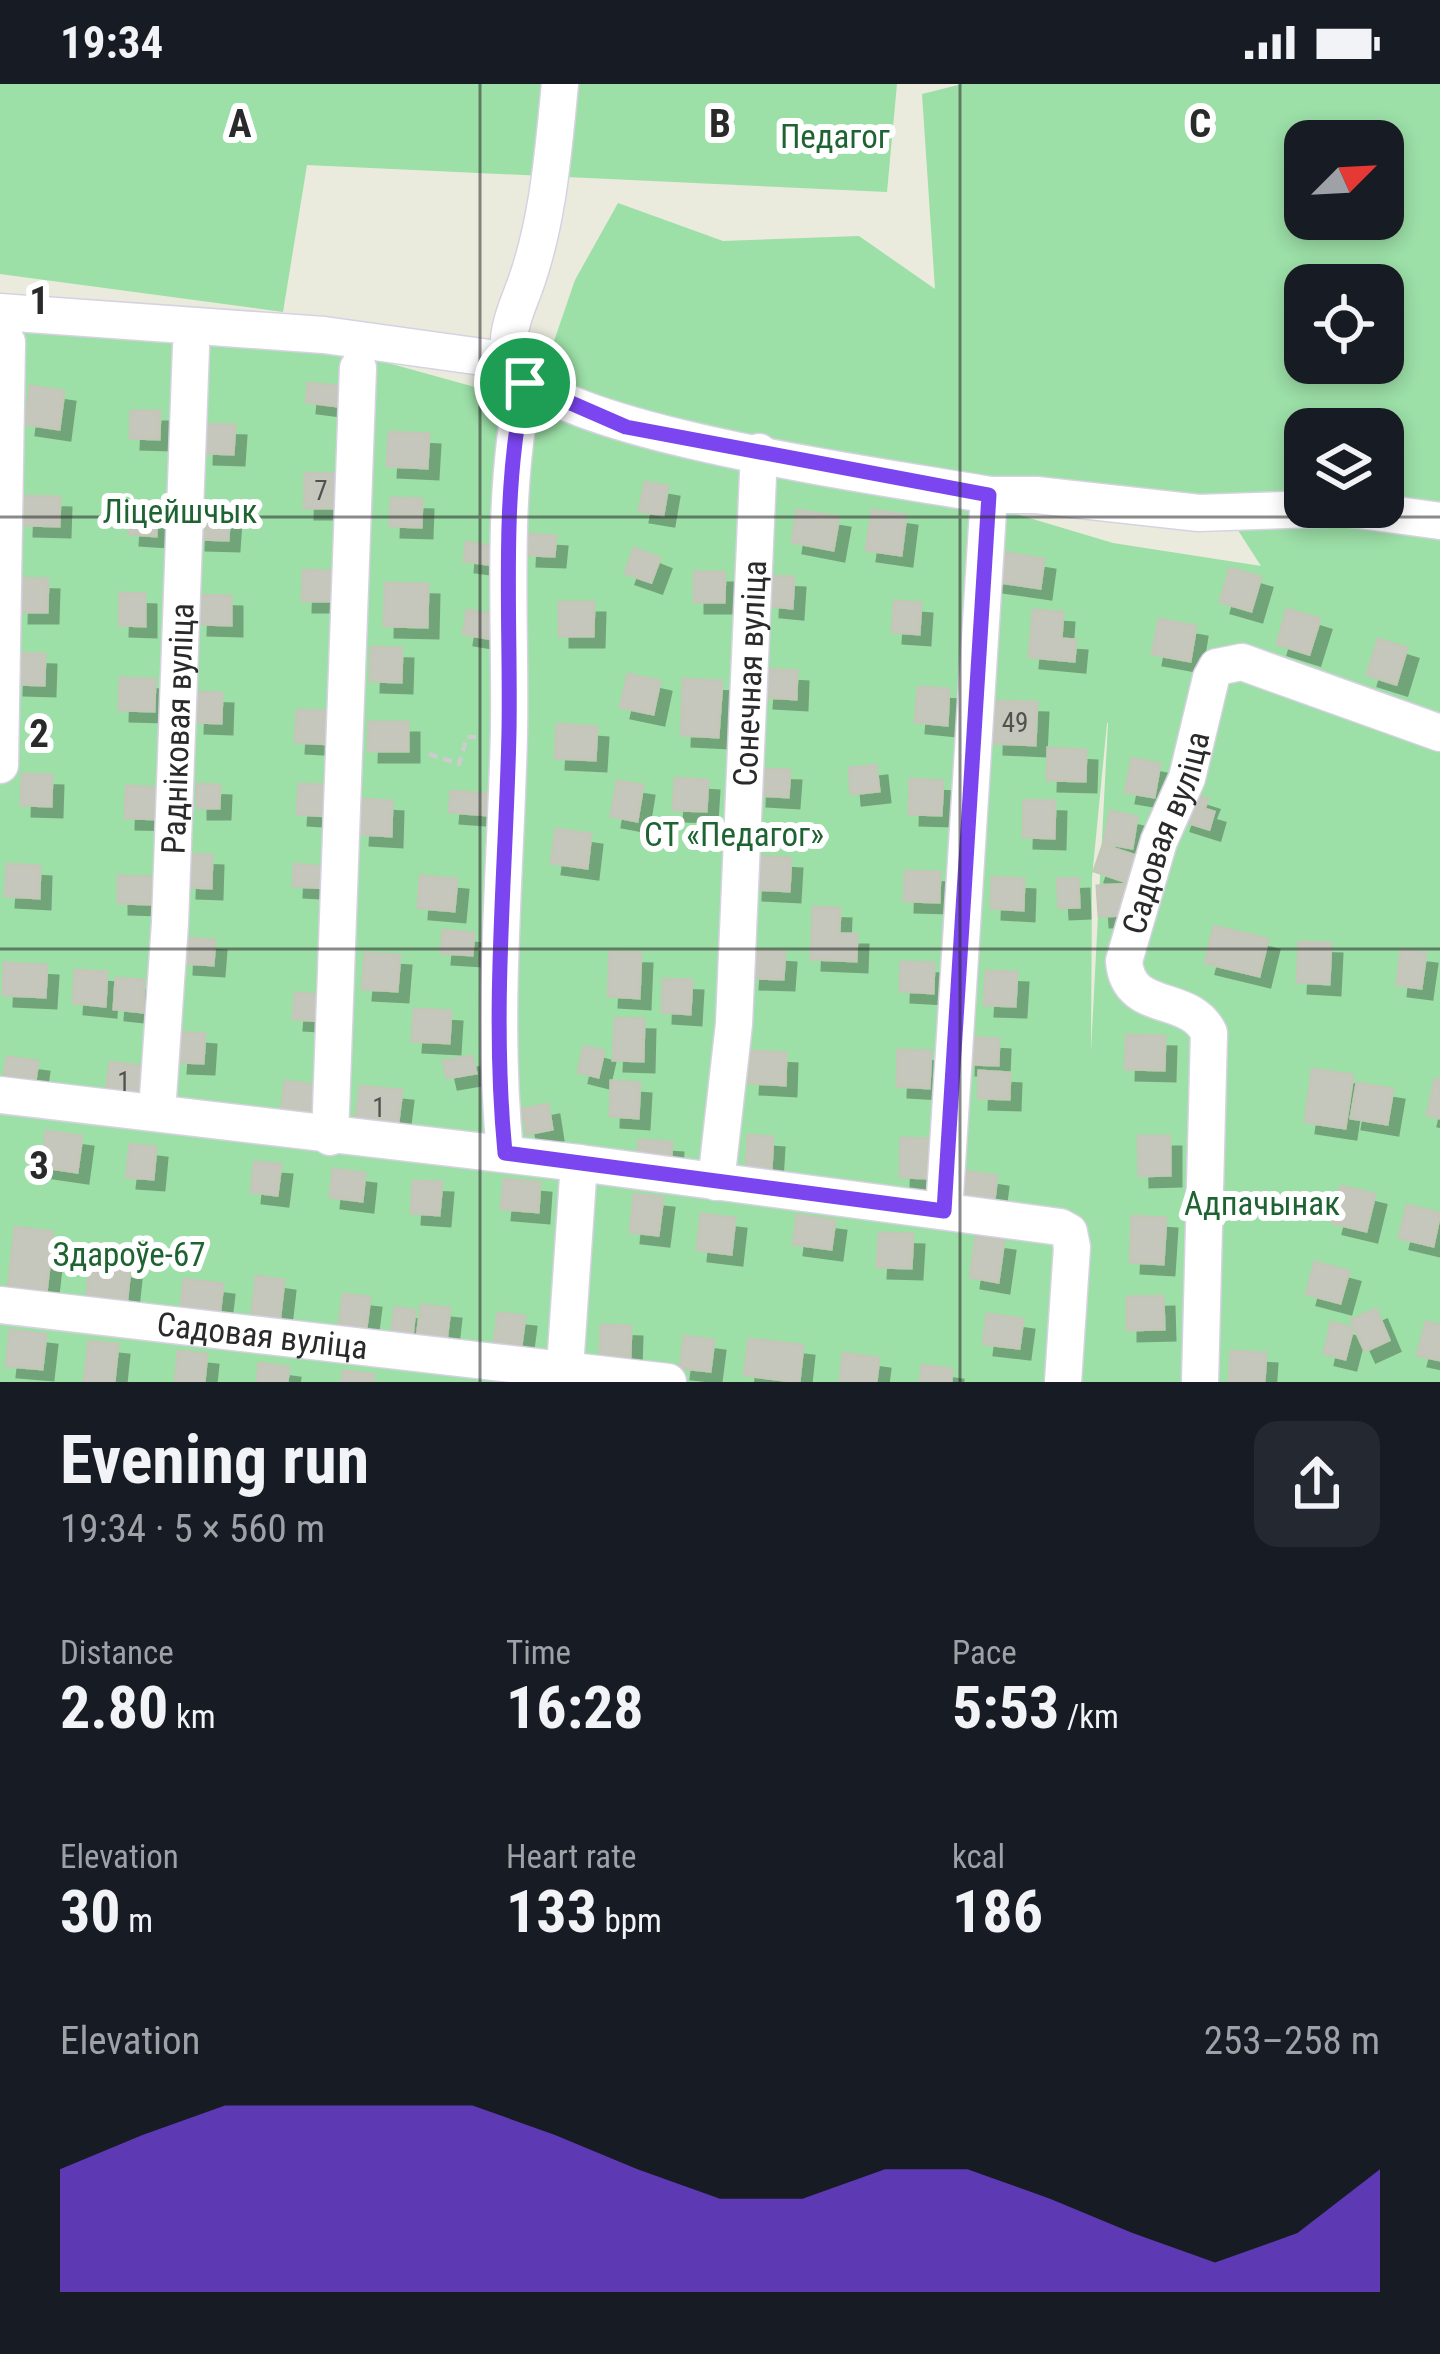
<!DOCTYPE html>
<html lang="en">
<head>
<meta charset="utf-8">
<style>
	body { margin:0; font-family:"Roboto Condensed",sans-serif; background:#242831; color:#f1f3f6; height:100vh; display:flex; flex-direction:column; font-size:45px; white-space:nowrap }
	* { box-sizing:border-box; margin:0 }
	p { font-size:39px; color:#9ea1a6 }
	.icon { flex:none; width:66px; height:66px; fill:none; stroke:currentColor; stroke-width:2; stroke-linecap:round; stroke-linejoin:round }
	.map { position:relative; height:1298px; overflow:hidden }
	.panel { display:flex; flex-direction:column; background:#171b24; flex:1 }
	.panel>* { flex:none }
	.needle { width:78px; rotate:66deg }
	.buttons { position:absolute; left:1284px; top:36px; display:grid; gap:24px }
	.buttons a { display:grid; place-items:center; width:120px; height:120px; border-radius:24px; background:#171b24; box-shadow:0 6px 18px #0003; font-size:60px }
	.pin { position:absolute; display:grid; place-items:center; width:102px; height:102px; color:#fff; margin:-51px; border:6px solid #fff; border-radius:50%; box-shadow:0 3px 12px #0007 }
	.round { display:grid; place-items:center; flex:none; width:126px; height:126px; border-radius:24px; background:#242831 }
	.summary { display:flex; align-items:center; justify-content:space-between; height:204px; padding:0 60px }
	h1 { font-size:66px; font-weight:700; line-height:90px }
	.stats { display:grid; grid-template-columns:repeat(3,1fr); gap:18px; height:204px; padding:12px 60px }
	.stats div { display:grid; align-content:center }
	.stats b { font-size:60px; font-weight:700 }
	.stats small { font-size:33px; font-weight:400 }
	.stats p { font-size:33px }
	.chart { height:336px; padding:24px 60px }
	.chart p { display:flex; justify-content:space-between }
	.chart svg { width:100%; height:216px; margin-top:12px; fill:#7b46f0; opacity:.7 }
	.status { display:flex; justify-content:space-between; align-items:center; height:84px; padding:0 60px; background:#171b24; direction:ltr }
	.status svg { height:33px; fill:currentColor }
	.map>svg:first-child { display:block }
	.green { fill:#9cdfa7; fill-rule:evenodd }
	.building { fill:#c6c7bc; stroke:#c4c7b7; stroke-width:3; filter:url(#shadow) }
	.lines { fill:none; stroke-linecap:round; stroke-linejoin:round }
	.minor-casing { stroke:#d7d2e2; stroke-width:39 }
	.path { stroke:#ccc; stroke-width:4.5; stroke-dasharray:9 6; stroke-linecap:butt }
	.minor { stroke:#fff; stroke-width:36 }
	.route-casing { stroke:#fff; stroke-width:24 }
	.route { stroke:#7b46f0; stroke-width:15 }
	.grid { fill:none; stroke:#2a2a2a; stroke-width:3; stroke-opacity:0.55 }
	.labels { text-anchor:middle; stroke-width:12; stroke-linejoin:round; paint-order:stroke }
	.number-label { font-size:27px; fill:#51514e }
	.park-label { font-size:33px; fill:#1e6332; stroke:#fff }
	.street-label { font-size:33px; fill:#2a2a2a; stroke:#fff }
	.grid-label { font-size:39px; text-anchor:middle; font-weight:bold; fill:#2a2a2a; stroke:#fff; stroke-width:12; stroke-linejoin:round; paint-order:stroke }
</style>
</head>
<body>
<div class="status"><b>19:34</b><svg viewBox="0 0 49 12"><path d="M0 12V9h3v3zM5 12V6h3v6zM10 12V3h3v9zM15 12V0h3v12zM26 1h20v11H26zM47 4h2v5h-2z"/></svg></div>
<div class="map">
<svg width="1440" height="1298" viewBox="0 0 1440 1298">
	<defs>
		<filter id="shadow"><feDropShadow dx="11" dy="11" stdDeviation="0" flood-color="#0004"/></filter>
	</defs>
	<rect width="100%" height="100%" fill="#eaebdd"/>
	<path class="green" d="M0 0H897L887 108 307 81 283 228 0 190Z
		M962 0H1440V1298H0V211L368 274 337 1064 370 274 749 379 543 289 575 196 618 119 723 157 859 152 935 205 922 10ZM1305 57H1383V135H1305ZM1305 201H1383V279H1305ZM1305 345H1383V423H1305ZM1003 426H1225L1261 482 1113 459ZM1107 639H1108L1091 967 1092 794Z"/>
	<path class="building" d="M308 299 340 302 338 322 306 318Z
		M30 302 64 307 59 345 25 340Z
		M131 327H160L159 355 130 354Z
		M204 340 235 341 233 370 203 369Z
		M389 348 429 350 427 384 387 382Z
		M305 389 337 390V424H304Z
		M645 398 668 402 663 431 639 427Z
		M24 412 60 413 59 442 23 441Z
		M391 414 422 415 421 443 390 442Z
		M131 419 157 421 156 452 129 450Z
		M196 426 230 427 228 456 195 455Z
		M797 426 839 433 833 466 792 458Z
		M872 426 906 431 901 471 866 466Z
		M527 450 556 452 554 472 526 471Z
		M466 458 498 463 495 481 464 477Z
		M634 464 660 474 651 498 625 489Z
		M995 467 1044 475 1040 504 991 497Z
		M1230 484 1261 493 1251 527 1220 518Z
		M303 486 334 487 333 517H302Z
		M694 488H725L724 518H694Z
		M770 492 794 493 792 524 769 522Z
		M19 494 48 495 47 528H18Z
		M385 499 428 500 427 543 384 542Z
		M120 509 145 510V542L119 541Z
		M198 511 231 512V541L197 540Z
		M894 517 921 519 919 550 892 548Z
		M559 518H594L593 552H559Z
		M1287 525 1320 535 1309 570 1277 560Z
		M467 526 498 531 493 555 463 550Z
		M1033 526 1063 528 1061 555 1076 556 1074 577 1029 573Z
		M1159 535 1196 542 1190 577 1152 570Z
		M1378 555 1407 564 1396 600 1367 591Z
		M371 563 402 564 401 598 370 597Z
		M14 569 45 570 44 601 13 600Z
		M765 585 797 587 796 615 763 613Z
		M628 590 660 597 653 630 620 623Z
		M120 594 155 595 154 627 119 626Z
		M683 595 722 597 718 653 681 651Z
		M918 603 949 605 947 641 915 638Z
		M195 608 222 609 221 639 194 638Z
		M994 617 1037 618 1035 661 993 659Z
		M297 626 331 627 329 660 295 658Z
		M369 638H408V667H368Z
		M557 640 597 643 595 676 555 674Z
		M1048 664 1086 666 1085 697 1047 696Z
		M1132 674 1160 680 1154 713 1125 708Z
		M876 681 879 707 851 710 849 684Z
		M757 685 790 686 788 713 756 711Z
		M22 690 52 691 51 722 21 721Z
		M675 694 708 696 706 727 673 726Z
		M910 695 943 697 941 731 909 730Z
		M617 697 643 701 637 737 611 732Z
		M197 700 220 701 219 724H197Z
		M299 700 329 701 327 732 297 730Z
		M126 702 164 704 163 735 125 734Z
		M451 707 488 710 487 731 449 728Z
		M1189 709 1208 715 1204 725 1214 728 1209 745 1180 736Z
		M361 715 392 717 391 752 359 750Z
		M1024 716 1055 717 1054 754 1023 753Z
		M1110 727 1137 733 1132 764 1104 759Z
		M556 745 591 750 587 784 551 779Z
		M1103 761 1139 773 1130 799 1094 787Z
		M187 770 212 771 211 804 186 803Z
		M753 772 791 774 789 807 752 805Z
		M7 780 40 782 39 814 5 812Z
		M294 780 327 783 326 804 293 802Z
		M905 787 940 788 939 818 904 817Z
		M118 792 151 793 150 820 118 819Z
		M420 792 457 795 454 827 418 824Z
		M992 793 1024 795 1023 826 991 824Z
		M1078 794 1079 823 1059 824 1057 795Z
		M1131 800 1133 831 1099 832 1097 802Z
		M813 823 840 824 839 850H857L856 877 811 875Z
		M1214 842 1268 855 1259 892 1205 879Z
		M443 846 474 849 472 871 441 869Z
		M184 854 215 856 213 881 183 879Z
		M1299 858 1331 859 1329 900 1297 898Z
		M751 866 785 868 783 895 749 894Z
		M1401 866 1426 869 1421 904 1397 901Z
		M610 868 641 869 639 914 608 912Z
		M365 869 400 871 397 907 362 905Z
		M901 878 934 879 933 909 900 907Z
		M4 879 47 881 45 913 3 911Z
		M75 886 107 888 105 922 73 919Z
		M986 887 1017 888 1015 922 984 921Z
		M116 894 144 896 143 928 114 925Z
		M663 895 692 896 690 930 662 928Z
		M295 909 324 911 322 937 293 935Z
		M414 925 451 927 449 959 412 957Z
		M615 934 644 935 643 977 613 976Z
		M179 948 205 950 203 979 177 978Z
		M1126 951 1165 952 1164 986 1125 985Z
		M966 953 999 955 998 981 965 980Z
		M584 962 604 967 598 993 578 988Z
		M898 966 931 967 929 1004 897 1002Z
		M751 967 786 969 785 1001 749 999Z
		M472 972 476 989 447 994 443 977Z
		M7 973 38 977 34 1004 3 1000Z
		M110 978 143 982 138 1019 105 1015Z
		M1312 985 1353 991 1345 1044 1305 1038Z
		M979 987 1010 989 1009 1015 978 1014Z
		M1435 995 1440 996V1034L1427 1031Z
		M285 997 316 1001 312 1033 281 1029Z
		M611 997 640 999 638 1034 610 1032Z
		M1357 999 1393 1005 1387 1040 1351 1034Z
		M360 1002 402 1006 397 1046 355 1041Z
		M548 1020 552 1045 527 1050 522 1025Z
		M46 1047 82 1052 77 1088 42 1083Z
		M748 1051 773 1053 771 1086 746 1084Z
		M1138 1052H1170V1091L1139 1092Z
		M901 1054 929 1055 927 1094 900 1093Z
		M639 1056 672 1058 670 1087 636 1084Z
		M130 1060 156 1063 153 1095 126 1093Z
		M254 1078 281 1080 277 1111 251 1108Z
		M333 1085 365 1089 362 1117 330 1113Z
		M959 1086 997 1092 993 1124 955 1119Z
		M504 1095 540 1098 538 1128 501 1125Z
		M413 1097 442 1098 439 1131 411 1129Z
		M1341 1102 1375 1110 1366 1147 1332 1139Z
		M634 1110 663 1113 658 1151 630 1148Z
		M1407 1121 1440 1129 1433 1162 1399 1154Z
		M701 1130 735 1134 731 1170 697 1166Z
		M797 1131 835 1136 831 1165 793 1160Z
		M1132 1132 1166 1134 1163 1180 1130 1178Z
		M15 1143 53 1148 46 1209 8 1205Z
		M879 1149 913 1150 911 1184 877 1183Z
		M976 1152 1004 1156 998 1198 970 1193Z
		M1315 1178 1349 1187 1340 1219 1306 1210Z
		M90 1181 130 1185 126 1223 86 1218Z
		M256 1192 284 1196 279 1240 251 1236Z
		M184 1195 223 1200 219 1233 180 1229Z
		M343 1210 370 1213 366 1244 339 1241Z
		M1163 1212 1164 1245 1127 1246V1213Z
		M421 1221 450 1224 446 1259 417 1255Z
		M395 1223 415 1226 412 1253 391 1251Z
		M1376 1225 1389 1256 1365 1267 1351 1236Z
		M498 1229 525 1232 521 1262 494 1259Z
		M987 1230 1023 1235 1019 1264 983 1260Z
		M1331 1238 1353 1244 1345 1275 1324 1270Z
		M1426 1238 1440 1241V1276L1417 1271Z
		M601 1241 631 1242 630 1273 600 1271Z
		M10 1246 46 1250 42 1285 6 1282Z
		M684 1252 714 1256 710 1287 680 1284Z
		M749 1255 803 1261 799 1298 744 1291Z
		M89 1257 118 1260 114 1298H84Z
		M178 1267 207 1270 204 1298H175Z
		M1231 1267 1266 1269 1264 1298H1229Z
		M843 1269 879 1274 876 1298H840Z
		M259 1279 289 1283 287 1298H257Z
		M922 1281 952 1285 951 1298H920Z
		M343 1287 374 1290 373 1298H342Z"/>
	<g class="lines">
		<defs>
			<g id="minor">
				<path d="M560 0C553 70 548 141 523 207 515 228 503 255 512 278 537 348 909 396 989 411H1036L1199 429 1345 424 1440 437"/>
				<path d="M0 228 324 251 511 277"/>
				<path d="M0 681 7 258"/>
				<path d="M0 1011 579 1079 564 1298"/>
				<path id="s1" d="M157 1028 170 839 191 263"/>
				<path d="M330 1053 358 284"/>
				<path d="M505 1069C491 927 506 789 509 647 511 533 500 411 525 299"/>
				<path d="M579 1079 1060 1143 1069 1148 1072 1163 1063 1298"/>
				<path id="s2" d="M716 1098 734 940 759 368"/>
				<path d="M944 1127 989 411"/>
				<path id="s3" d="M0 1221 668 1298"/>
				<path id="s4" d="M1200 1298 1209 949C1190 908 1128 931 1124 877L1159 757 1187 694 1211 594 1217 583 1242 578 1440 649"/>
			</g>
		</defs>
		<use href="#minor" class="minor-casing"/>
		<path class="path" d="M429 670 459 680 467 653H476"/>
		<use href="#minor" class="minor"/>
	</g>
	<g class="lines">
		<defs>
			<path id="route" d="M525 299 626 343 989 411 944 1127 505 1069C491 924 506 791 509 647 511 533 500 411 525 299Z"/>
		</defs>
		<use href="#route" class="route-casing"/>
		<use href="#route" class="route"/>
	</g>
	<path class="grid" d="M480 0V1298M960 0V1298M0 433H1440M0 865H1440"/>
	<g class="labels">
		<g class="number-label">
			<text x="321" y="416">7</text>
			<text x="1015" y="648">49</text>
			<text x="124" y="1007">1</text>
			<text x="379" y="1033">1</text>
		</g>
		<g class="park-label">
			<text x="835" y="64">Педагог</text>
			<text x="180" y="439">Ліцейшчык</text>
			<text x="734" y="762">СТ «Педагог»</text>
			<text x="1262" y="1131">Адпачынак</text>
			<text x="129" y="1182">Здароўе-67</text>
		</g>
		<g class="street-label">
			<text dy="12" stroke="none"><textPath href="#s2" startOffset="510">Сонечная вуліца</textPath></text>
			<text dy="12" stroke="none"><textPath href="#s1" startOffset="384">Радніковая вуліца</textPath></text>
			<text dy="12" stroke="none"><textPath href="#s4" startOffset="603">Садовая вуліца</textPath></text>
			<text dy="12" stroke="none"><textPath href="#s3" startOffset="264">Садовая вуліца</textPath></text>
		</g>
	</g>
	<g class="grid-label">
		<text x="240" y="53">A</text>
		<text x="720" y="53">B</text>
		<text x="1200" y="53">C</text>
		<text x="39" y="230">1</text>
		<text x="39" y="663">2</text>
		<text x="39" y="1095">3</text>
	</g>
</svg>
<div class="buttons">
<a><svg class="needle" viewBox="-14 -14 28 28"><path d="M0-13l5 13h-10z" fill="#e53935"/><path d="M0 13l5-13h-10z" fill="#9ea1a6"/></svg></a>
<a><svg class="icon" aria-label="locate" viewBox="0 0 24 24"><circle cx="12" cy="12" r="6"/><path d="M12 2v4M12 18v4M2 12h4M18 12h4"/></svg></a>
<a><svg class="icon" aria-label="layers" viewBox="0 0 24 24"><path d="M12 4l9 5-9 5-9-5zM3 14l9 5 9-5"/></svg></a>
</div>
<div class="pin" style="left:525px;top:299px;background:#1e9e55"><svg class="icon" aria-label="arrive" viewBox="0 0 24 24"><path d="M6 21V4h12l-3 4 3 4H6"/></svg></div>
</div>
<section class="panel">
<div class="summary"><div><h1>Evening run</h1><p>19:34 · 5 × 560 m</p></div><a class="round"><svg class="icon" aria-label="share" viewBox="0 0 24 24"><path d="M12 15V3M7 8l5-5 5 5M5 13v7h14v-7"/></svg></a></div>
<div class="stats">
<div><p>Distance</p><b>2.80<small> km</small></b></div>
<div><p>Time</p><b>16:28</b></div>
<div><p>Pace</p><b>5:53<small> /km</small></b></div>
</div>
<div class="stats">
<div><p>Elevation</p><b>30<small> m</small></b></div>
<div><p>Heart rate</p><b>133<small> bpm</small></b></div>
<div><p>kcal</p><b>186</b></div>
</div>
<div class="chart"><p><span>Elevation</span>253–258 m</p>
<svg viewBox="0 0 160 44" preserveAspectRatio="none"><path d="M0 44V19L10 12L20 6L30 6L40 6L50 6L60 12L70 19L80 25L90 25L100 19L110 19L120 25L130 32L140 38L150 32L160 19V44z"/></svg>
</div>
</section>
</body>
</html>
